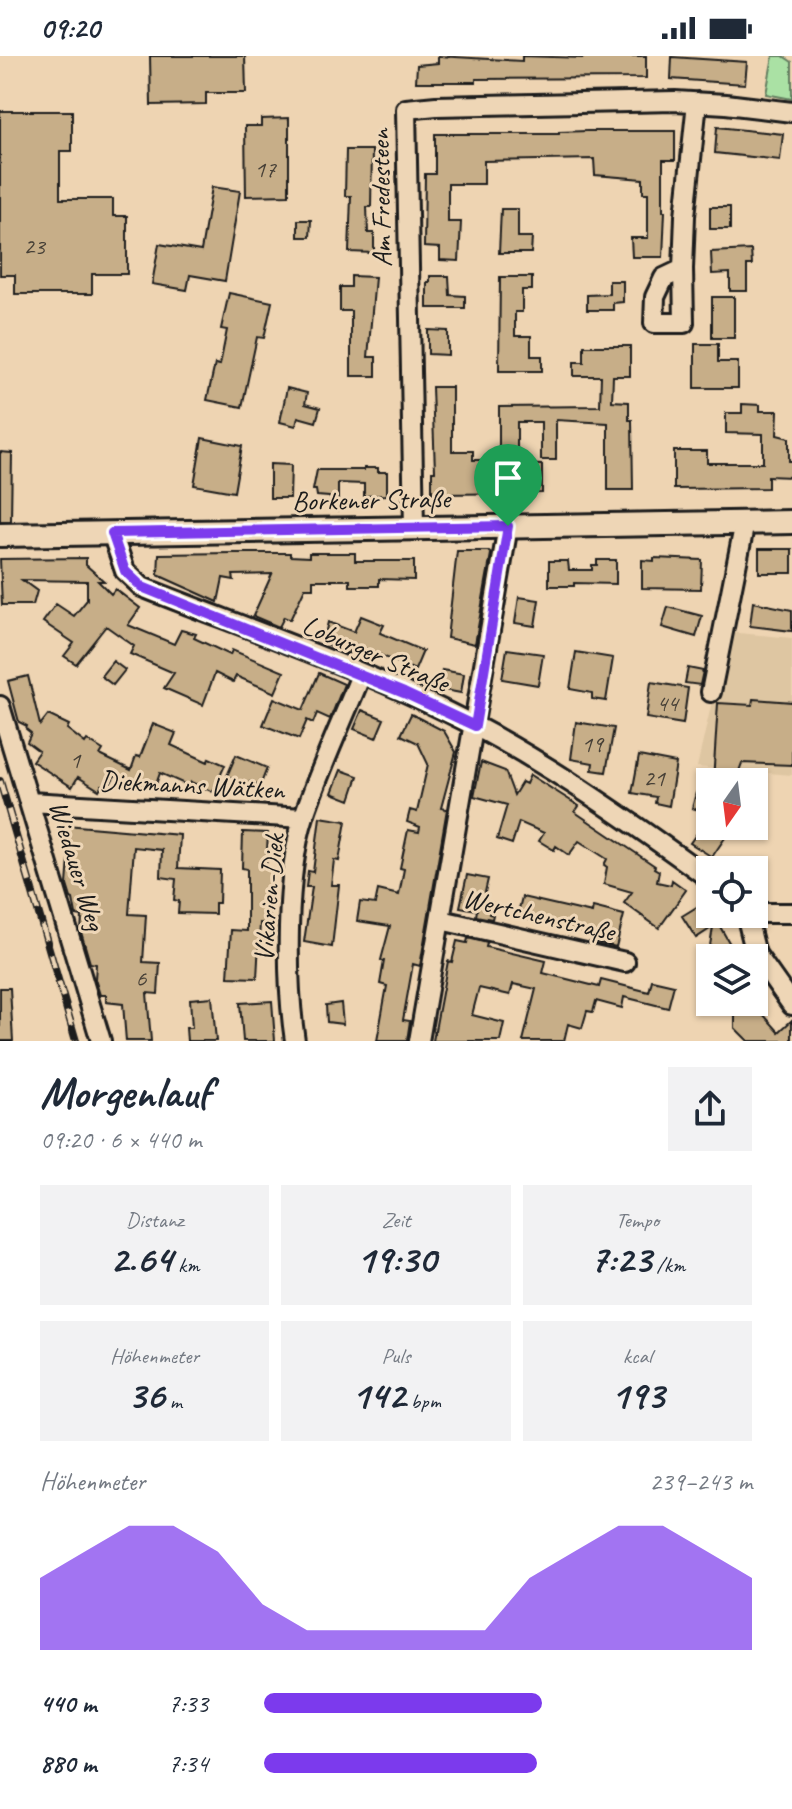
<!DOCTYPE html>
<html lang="de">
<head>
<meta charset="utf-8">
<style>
	body { margin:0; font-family:Caveat,sans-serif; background:#f2f2f3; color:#1f2937; height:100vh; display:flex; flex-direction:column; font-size:30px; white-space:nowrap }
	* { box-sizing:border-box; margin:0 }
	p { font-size:26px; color:#747a83 }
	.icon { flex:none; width:44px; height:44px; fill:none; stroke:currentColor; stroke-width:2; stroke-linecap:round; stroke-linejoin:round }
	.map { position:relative; height:985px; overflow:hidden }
	.side { display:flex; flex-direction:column; background:#fff; flex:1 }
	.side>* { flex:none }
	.needle { width:52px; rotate:194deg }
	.controls { position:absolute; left:696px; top:712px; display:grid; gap:16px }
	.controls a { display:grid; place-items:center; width:72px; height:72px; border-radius:0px; background:#fff; box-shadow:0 2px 6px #0004; font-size:40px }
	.pin { position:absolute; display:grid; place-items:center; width:68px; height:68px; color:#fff; margin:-82px -34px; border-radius:50% 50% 50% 0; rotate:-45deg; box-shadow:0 0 8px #0007 }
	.pin .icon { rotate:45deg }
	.round { display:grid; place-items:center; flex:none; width:84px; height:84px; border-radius:0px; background:#f2f2f3 }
	.head { display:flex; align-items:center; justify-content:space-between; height:136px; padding:0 40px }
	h1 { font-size:44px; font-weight:800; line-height:60px }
	.stats { display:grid; grid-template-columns:repeat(3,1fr); gap:12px; height:136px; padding:8px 40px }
	.stats div { display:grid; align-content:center; border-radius:0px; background:#f2f2f3; text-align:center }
	.stats b { font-size:40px; font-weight:800 }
	.stats small { font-size:22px; font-weight:400 }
	.stats p { font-size:22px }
	.chart { height:224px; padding:16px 40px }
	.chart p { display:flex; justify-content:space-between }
	.chart svg { width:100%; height:144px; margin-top:8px; fill:#7c3aed; opacity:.7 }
	ul { padding:0 40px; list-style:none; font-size:26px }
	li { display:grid; grid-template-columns:128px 96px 1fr; align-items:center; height:60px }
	li i { height:20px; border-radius:10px; background:#7c3aed }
	.status { display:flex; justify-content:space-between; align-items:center; height:56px; padding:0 40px; background:#fff; direction:ltr }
	.status svg { height:22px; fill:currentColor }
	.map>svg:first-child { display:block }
	.built { fill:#dec6a2 }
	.green { fill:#aae1a4; stroke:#637e60; stroke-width:2 }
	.building { fill:#c7ae88; stroke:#1c1c1c; stroke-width:2 }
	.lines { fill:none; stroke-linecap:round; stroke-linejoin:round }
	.minor-casing { stroke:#1c1c1c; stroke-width:24 }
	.tertiary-casing { stroke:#1c1c1c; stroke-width:28 }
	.minor { stroke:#eed6b6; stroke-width:18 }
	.tertiary { stroke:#eed6b6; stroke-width:22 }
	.rail-casing { stroke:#1c1c1c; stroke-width:8 }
	.rail { stroke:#eed6b6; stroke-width:5; stroke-dasharray:15; stroke-linecap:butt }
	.route-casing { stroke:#fff; stroke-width:16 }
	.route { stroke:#7c3aed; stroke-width:10 }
	.labels { text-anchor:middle; stroke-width:6; stroke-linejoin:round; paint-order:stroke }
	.number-label { font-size:24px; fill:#474037 }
	.street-label { font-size:28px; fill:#1c1c1c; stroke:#eed6b6 }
</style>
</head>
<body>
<div class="status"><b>09:20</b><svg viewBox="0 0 49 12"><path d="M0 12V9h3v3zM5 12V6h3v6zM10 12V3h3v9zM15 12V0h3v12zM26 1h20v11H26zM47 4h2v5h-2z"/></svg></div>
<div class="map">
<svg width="792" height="985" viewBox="0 0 792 985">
	<rect width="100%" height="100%" fill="#eed4b2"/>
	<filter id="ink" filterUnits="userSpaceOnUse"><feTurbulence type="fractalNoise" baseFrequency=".0125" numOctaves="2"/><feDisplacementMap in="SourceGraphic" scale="16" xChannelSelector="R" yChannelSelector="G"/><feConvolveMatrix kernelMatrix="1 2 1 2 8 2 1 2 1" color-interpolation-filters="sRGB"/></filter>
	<g filter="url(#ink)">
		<path class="built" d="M728 576 792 582V719L697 711Z"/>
		<path class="green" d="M773 0H783L792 6V43L766 38Z"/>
		<path class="building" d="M150 0H245L246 37H206V48L151 49Z
			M438 0 522 5V0L583 2V0H646V22L476 23V26H416L417 9 438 7Z
			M672 1 747 6 745 28 671 23Z
			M0 55H72V95H60V143H113V160H127V218H92V238H15V219H0Z
			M289 62V139L246 140 245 70H261V63Z
			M717 71 783 78 780 104 715 97Z
			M587 75H675V104H663V155H665L663 201H632L631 182H648V137H643V123L595 119 594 103 484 105V128H448V166H461L459 205 440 204V192L424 191 425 118H435V78H559V76Z
			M346 94H372L371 151H367L368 177H374V197L349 196 351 140H345Z
			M212 131 240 135 225 225 190 219 187 234 152 228 159 188 201 195Z
			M710 151H730V173H710Z
			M501 153H518V181H532L531 197H499Z
			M298 164H311L310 181H298Z
			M751 194 752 209H747V235H730V217L712 218 711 196Z
			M351 220 375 221 368 301H376V320H351V255H340V231H351Z
			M430 220H449L450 239 465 240V252H427V226H430Z
			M500 221H532V234H522V256H515V280H531V300H542V315H499Z
			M609 225H623V246L613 247V254H587V239L609 238Z
			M229 237 272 246 264 282 257 281 242 351 207 344 215 308 220 309 227 274 221 273Z
			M712 241H734V282H712Z
			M428 274 448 275V299L428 298Z
			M695 288H718V306H738V332H695Z
			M584 290H630V320H613L612 345 629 346V364H632L633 434H608V367L556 364V404H541V366H517V408L542 409V437L432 438V415H435L432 331H452V395H473V404H499V351L600 350 601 320H574V306H584Z
			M287 332 307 337 305 348 320 352 316 366 298 361 296 370 280 366Z
			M742 348 760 349V355H778L777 379 789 382V405H792V421L768 420V432L674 433V395H707V407H763V378L726 377V357H742Z
			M202 382 242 390 234 436 194 429Z
			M0 396 12 397 11 465H0Z
			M270 408 291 409 290 442H270Z
			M364 412H378V416H387V439L364 440V428L338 427V453L329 441 317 440 316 434H313L317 414H364Z
			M759 493H792V517H759Z
			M457 495H488L491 498 475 588 447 582Z
			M233 497H290V500L309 501V497H355V505H414V524L379 523V530H350V524H313V532H305L290 564 284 561 279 571 253 560 272 518 233 519 234 524 223 522 218 546 158 519 159 498Z
			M86 502V509L104 525H98L111 538 115 533 140 552 128 569 174 588 181 574 196 578 194 582 230 599 232 594 284 616 275 637 236 620 233 626 215 617 203 649 164 632 174 617 130 598 134 590 106 570 76 608 64 600 74 587 43 566 56 548 74 560 87 544V525L22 524 37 535 33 549H2L0 503Z
			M654 502 702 504 701 533 642 532V504L654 505Z
			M597 504H616V528L574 527V530H549V505H568L569 514H592V509H597Z
			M519 541 539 544 535 570 515 567Z
			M753 546 792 554V575L750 570Z
			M668 551 702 560 696 581 662 571Z
			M361 560 384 569 380 577 423 595 415 614 352 587 348 598 323 586 328 566 354 576Z
			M507 593 543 598 538 629 502 623Z
			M576 596 613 602 606 645 592 643V637L570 633Z
			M113 605 125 614 113 629 101 620Z
			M688 612 703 615 700 629 685 627Z
			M442 614 464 618 461 637 439 633Z
			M319 617 344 628 330 663 317 657 313 667 307 664 299 683 263 669 274 642 303 654Z
			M28 620 40 669 48 659 69 669 67 673 85 687 87 684 103 694 100 699 131 714 136 700 140 701 153 668 176 677 171 689 208 706 209 702 225 709 213 736 191 726 189 730 160 717 154 734 115 719 108 732 102 729 99 734 78 721 72 731 32 705 39 695 27 686 31 677 26 673 27 670 19 666 8 625Z
			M651 626 688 632 683 668 646 662Z
			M753 643 792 646V709L742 707 735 726H713L718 647 752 649Z
			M362 654 384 663 376 682 354 673Z
			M411 658 444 675 456 696 441 752 447 753 420 910 413 908 403 964 410 965 407 985H377L387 930 380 928 384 905 381 904 390 870 357 865 360 846 375 848 378 834 399 839 404 813 400 812 408 774 419 776 420 771 407 766 410 754 417 756 428 708 418 687 401 679Z
			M576 666 614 672 606 716 592 714 593 707 571 703Z
			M236 699 267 712 260 730 250 726 249 730 227 720Z
			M639 700 676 707 669 750 655 747 656 741 632 737Z
			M481 706 505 715 514 739 522 726 526 728 530 719 579 750 575 756 655 810 654 812 659 815 657 826 671 829 672 824 686 834 659 872 624 847 632 836 604 828 607 811 604 809 607 803 579 785 569 799 556 790 554 794 539 785 544 777 519 766 512 788 497 783 507 749 474 740Z
			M341 714 358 720 350 744 332 737Z
			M696 737 710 741V757L692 752Z
			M320 761 346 765 339 805 334 804 331 829H339L332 891 304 886 312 831H306L308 815 313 816Z
			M66 769 180 779 178 812 220 814 219 847H215V858L178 857 179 845 174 844 176 823 161 821 162 794 134 791 129 858 146 859 143 906 160 907 158 938 147 937 151 985H126L123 948 106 946V939H100L95 923 96 908 90 907 81 876 82 860 76 859 73 843 71 842 67 829 69 802 58 772Z
			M702 770H733L712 801 690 787Z
			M243 776 268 777 266 812H272L269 868 260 867 257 922 228 921 231 874 247 875V813L242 812Z
			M467 819 488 823 483 845 492 847 489 858 493 859 492 863 476 860 477 854 460 851Z
			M522 841 592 857 593 851 624 859 616 891 596 886 598 879 517 861Z
			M705 846 710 858 715 862 738 902H708L713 871 696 882 682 860Z
			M468 882 487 887 486 891 546 905 543 917 599 931 601 924 649 936 652 924 674 929 668 952 624 941 622 952 596 945 593 956 587 955 582 972 568 968 564 985H523L536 933 513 928 510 939 479 932 472 959 504 967 500 985H433L448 905 452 906 457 885 467 887Z
			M0 932H10L13 985H0Z
			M212 941 216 985H187L186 972H192L190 943Z
			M272 945 275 985H243L240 947Z
			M341 947 343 968 327 966 326 949Z
			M754 948 779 976 792 964V985H748L735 972V958L740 955 747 956Z"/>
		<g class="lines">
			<defs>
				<path id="minor" d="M683 213 684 267H654L655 241 664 222 683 213 685 160 697 46
					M414 472 406 53 436 50 675 45 726 48 792 56
					M112 477 125 515 142 531C253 575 370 615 475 670 555 712 637 770 710 823
					M711 636 745 466
					M0 650 101 985
					M30 746 303 762
					M754 857H792
					M746 858 756 898 792 949
					M441 864 625 906
					M295 985C286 924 285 819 304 760 320 712 342 666 361 619
					M419 985 508 470"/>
				<path id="tertiary" d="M0 479 792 466"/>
			</defs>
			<use href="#minor" class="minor-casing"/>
			<use href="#tertiary" class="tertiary-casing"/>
			<use href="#minor" class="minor"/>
			<use href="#tertiary" class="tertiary"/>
			<defs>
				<path id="rail" d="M0 725 76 985"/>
			</defs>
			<use href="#rail" class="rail-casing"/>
			<use href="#rail" class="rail"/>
		</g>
	</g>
	<g class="lines" filter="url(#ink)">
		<defs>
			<path id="route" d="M508 470 475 670 404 637 142 531 125 515 112 477Z"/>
		</defs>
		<use href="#route" class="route-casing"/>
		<use href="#route" class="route"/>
	</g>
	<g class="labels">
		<g class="number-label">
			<text x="265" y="121">17</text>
			<text x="34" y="198">23</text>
			<text x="667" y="655">44</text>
			<text x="592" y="696">19</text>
			<text x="75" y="712">1</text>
			<text x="654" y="730">21</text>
			<text x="141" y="930">6</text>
		</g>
		<g class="street-label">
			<text transform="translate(380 142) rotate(-91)" y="10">Am Fredesteen</text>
			<text transform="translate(371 443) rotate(-1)" y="10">Borkener Straße</text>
			<text transform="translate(376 597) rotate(23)" y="10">Loburger Straße</text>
			<text transform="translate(192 728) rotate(3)" y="10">Diekmanns Wätken</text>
			<text transform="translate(78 809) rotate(73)" y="10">Wiedauer Weg</text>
			<text transform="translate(268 842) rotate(-85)" y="10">Vikarien-Diek</text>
			<text transform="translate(539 858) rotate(13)" y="10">Wertchenstraße</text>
		</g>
	</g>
</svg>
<div class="controls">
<a><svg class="needle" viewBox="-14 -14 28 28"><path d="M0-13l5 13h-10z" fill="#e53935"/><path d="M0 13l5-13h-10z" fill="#747a83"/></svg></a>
<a><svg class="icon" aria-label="locate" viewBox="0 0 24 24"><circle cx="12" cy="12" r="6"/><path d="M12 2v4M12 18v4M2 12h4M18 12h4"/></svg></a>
<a><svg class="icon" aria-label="layers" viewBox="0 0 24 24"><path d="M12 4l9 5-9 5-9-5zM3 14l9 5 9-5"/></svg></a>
</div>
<div class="pin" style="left:508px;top:470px;background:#1e9e55"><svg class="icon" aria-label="arrive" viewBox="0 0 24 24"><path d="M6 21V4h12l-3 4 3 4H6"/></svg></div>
</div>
<section class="side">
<div class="head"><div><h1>Morgenlauf</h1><p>09:20 · 6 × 440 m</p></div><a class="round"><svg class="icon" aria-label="share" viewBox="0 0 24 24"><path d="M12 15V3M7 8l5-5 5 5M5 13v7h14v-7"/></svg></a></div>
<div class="stats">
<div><p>Distanz</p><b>2.64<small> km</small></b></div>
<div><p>Zeit</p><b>19:30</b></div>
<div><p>Tempo</p><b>7:23<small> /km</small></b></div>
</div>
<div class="stats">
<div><p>Höhenmeter</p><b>36<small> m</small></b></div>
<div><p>Puls</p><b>142<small> bpm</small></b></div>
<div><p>kcal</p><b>193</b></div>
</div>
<div class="chart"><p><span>Höhenmeter</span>239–243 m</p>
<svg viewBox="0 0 160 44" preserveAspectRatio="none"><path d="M0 44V22L10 14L20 6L30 6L40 14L50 30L60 38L70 38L80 38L90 38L100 38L110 22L120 14L130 6L140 6L150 14L160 22V44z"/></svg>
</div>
<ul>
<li><b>440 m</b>7:33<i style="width:57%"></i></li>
<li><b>880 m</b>7:34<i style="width:56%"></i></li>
</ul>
</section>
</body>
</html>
